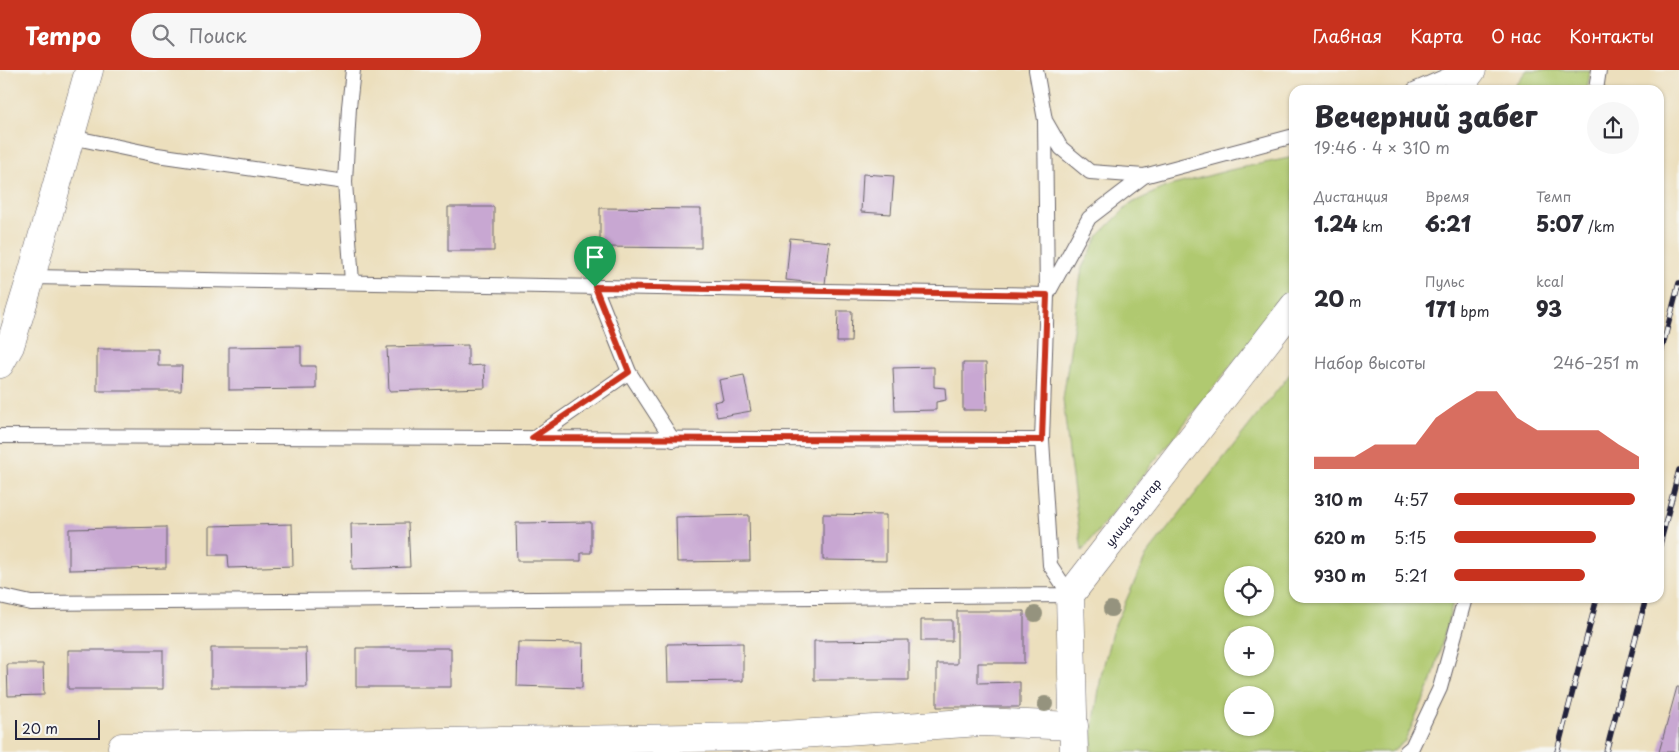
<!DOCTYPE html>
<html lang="ru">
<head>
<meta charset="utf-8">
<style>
	body { margin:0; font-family:"Playpen Sans",sans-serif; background:#f7f7f7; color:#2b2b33; height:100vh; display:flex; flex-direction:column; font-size:19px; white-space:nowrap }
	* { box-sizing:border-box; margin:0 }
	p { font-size:16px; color:#7c7c81 }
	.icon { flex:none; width:28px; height:28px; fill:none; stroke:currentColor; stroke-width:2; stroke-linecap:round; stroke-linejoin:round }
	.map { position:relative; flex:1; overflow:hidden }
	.panel { position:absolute; left:1289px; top:15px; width:375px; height:518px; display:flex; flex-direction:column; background:#fff; border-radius:15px; box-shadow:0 1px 4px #0004 }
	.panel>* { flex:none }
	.fabs { position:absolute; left:1224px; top:496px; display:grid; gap:10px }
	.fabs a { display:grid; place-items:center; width:50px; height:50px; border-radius:50%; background:#fff; box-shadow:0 1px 4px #0004; font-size:25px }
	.scale { position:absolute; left:15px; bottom:12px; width:85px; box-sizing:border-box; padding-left:5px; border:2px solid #22223b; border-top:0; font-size:14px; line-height:18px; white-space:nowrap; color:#22223b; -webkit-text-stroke:4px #f6f6f2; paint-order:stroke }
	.pin { position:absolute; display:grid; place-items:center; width:42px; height:42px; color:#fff; margin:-51px -21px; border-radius:50% 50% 50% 0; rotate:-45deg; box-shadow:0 0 5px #0007 }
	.pin .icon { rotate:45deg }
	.round { display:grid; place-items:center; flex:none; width:52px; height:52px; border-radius:26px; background:#f7f7f7 }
	.head { display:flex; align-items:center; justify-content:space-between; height:85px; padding:0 25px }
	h1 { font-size:28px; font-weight:800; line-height:38px }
	.stats { display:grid; grid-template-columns:repeat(3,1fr); gap:8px; height:85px; padding:5px 25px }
	.stats div { display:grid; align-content:center }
	.stats b { font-size:21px; font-weight:800 }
	.stats small { font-size:14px; font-weight:400 }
	.stats p { font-size:14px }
	.chart { height:140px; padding:10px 25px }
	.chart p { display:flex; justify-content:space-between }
	.chart svg { width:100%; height:90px; margin-top:5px; fill:#c8321e; opacity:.7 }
	ul { padding:0 25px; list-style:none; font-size:16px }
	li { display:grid; grid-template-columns:80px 60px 1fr; align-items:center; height:38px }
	li i { height:12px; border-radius:6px; background:#c8321e }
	header { display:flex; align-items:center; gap:30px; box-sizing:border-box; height:70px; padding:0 25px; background:#c8321e; color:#fff }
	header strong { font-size:24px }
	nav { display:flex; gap:28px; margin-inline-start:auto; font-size:18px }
	.search { width:350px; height:45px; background:#f7f7f7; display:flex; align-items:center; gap:12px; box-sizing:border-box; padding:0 18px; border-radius:28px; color:#7c7c81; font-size:19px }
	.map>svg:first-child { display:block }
	.green { fill:#b0c96f; stroke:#697655; fill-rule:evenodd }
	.building { fill:#c8a7d2 }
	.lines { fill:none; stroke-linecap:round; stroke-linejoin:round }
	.service-casing { stroke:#696468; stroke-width:16 }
	.minor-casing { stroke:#696468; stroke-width:29 }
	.service { stroke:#fff; stroke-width:14 }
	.minor { stroke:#fff; stroke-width:28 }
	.rail-casing { stroke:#22223b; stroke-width:5.5 }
	.rail { stroke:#f6f6f2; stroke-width:4; stroke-dasharray:11; stroke-linecap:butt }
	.tree { fill:#95937e }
	.route-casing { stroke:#fff; stroke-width:10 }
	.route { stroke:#c8321e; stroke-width:6 }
	.labels { text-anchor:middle; stroke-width:4; stroke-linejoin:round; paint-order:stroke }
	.street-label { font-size:12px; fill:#22223b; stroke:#f6f6f2 }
</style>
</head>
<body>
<header>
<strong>Tempo</strong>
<div class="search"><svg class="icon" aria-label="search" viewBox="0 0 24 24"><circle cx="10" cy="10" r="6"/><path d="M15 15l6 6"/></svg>Поиск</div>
<nav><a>Главная</a><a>Карта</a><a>О нас</a><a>Контакты</a></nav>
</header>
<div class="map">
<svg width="1679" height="682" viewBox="0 0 1679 682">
	<rect width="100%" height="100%" fill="#f6f6f2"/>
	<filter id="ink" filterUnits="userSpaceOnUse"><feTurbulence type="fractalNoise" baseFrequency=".02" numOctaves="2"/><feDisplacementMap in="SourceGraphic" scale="10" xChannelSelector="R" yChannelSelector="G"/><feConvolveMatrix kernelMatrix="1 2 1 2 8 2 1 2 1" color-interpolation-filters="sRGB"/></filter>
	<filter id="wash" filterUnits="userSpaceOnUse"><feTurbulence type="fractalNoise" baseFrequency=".0096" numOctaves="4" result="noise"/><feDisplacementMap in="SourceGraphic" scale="20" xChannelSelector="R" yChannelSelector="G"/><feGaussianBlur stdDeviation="1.12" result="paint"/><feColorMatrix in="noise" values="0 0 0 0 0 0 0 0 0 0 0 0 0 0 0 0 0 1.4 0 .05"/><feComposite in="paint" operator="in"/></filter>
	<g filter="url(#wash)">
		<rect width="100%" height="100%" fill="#ecdfbd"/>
		<path class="green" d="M1527 0H1589L1590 2 1587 20H1511Z
			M1294 87V217L1082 481 1070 392 1063 329 1082 198 1099 165 1130 134 1166 117 1230 100Z
			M1294 299V528H1454L1432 611 1405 671 1391 682H1092V665L1101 606 1112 562 1146 486ZM1232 505H1265V538H1232ZM1232 565H1265V598H1232ZM1232 625H1265V658H1232Z"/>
		<g id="blocks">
			<path class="building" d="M863 104 894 106 891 144 861 142Z
				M448 137H494V181H448Z
				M600 138 701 139V178L600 177Z
				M790 168 830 172 825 214 786 210Z
				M838 241H852L851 272H837Z
				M468 275V296L484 295 485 318 389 321 387 277Z
				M301 276V296H316V319L229 320V277Z
				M97 279H158V296H182L181 321H97Z
				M963 293H986L987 340H963Z
				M934 297V317L945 318 946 330 936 332V340L895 341 893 298Z
				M744 305 751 341 717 347 714 332 723 330 719 310Z
				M823 444 886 445V491L823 490Z
				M749 445 750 491 677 492 676 447Z
				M591 452V483H581V491H517L516 453Z
				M408 453 410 497 352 499 351 454Z
				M292 454 293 496 229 498 228 485H210V456Z
				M166 457V498L69 500V459Z
				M957 541H1024V593H978V613L1020 612V637H937V594H957Z
				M921 550H952V571H921Z
				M909 570V610H814V571Z
				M518 572 583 573 582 618 517 616Z
				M743 573V611L668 612 667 574Z
				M211 578H306L307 617H211Z
				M356 578H451V617H356Z
				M68 580H163V619H68Z
				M7 594H43L44 625 8 626Z
				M1677 617H1679V682H1659Z"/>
		</g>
	</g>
	<g filter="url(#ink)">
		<use href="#blocks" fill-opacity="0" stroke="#696468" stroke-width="1"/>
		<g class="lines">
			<defs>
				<path id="service" d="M1036 0 1045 50 1047 225 1042 370 1050 495 1070 525
					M1414 20 1460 0
					M1596 20 1599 0
					M1046 52 1061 78 1090 102 1144 106
					M71 67 157 85 345 112
					M31 207 1047 225 1089 148 1144 106 1294 66
					M352 212 345 112 349 37 353 0
					M595 217 629 302 673 370
					M0 366 1042 370
					M533 369 629 302
					M0 526 31 533 1070 525
					M1406 682 1412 677 1440 618 1465 528"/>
				<g id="minor">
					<path d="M1457 20 1472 0"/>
					<path d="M0 294 10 276 31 207 89 0"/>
					<path d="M122 677 754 667 981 652 1074 656"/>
					<path id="s1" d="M1074 682 1070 525 1294 236"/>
				</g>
			</defs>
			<use href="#service" class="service-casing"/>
			<use href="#minor" class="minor-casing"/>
			<use href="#service" class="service"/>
			<use href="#minor" class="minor"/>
			<defs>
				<path id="rail" d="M1659 290 1679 213
					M1659 478 1679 400
					M1557 682 1597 528
					M1606 682 1646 528"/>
			</defs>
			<use href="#rail" class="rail-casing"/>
			<use href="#rail" class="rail"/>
		</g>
		<g class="tree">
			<circle cx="1111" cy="539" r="8"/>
			<circle cx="1035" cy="544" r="8"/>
			<circle cx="1045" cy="634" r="8"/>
		</g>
	</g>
	<g class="lines" filter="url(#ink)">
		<defs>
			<path id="route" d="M595 217 1047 225 1042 370 532 368 629 302Z"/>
		</defs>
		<use href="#route" class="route-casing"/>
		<use href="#route" class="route"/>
	</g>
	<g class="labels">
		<g class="street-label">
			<text dy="4" stroke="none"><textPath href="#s1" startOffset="261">улица Зангар</textPath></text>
		</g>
	</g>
</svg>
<div class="fabs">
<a><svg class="icon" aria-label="locate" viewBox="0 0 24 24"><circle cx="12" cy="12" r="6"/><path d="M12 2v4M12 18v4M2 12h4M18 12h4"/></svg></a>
<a>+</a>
<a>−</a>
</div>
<div class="scale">20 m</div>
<div class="pin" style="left:595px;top:217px;background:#1e9e55"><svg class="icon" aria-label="arrive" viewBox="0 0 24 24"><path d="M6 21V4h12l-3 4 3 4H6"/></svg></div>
<section class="panel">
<div class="head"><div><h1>Вечерний забег</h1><p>19:46 · 4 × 310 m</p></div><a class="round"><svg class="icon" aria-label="share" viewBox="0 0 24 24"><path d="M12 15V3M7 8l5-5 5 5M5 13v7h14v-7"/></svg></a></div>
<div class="stats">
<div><p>Дистанция</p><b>1.24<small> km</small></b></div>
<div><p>Время</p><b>6:21</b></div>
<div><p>Темп</p><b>5:07<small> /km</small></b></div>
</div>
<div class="stats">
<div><b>20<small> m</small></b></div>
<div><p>Пульс</p><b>171<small> bpm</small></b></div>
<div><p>kcal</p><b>93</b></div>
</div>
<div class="chart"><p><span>Набор высоты</span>246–251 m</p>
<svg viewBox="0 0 160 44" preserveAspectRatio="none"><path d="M0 44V38L10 38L20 38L30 32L40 32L50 32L60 19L70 12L80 6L90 6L100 19L110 25L120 25L130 25L140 25L150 32L160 38V44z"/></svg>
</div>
<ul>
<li><b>310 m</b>4:57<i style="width:98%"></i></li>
<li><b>620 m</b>5:15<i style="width:77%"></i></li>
<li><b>930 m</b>5:21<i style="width:71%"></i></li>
</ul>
</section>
</div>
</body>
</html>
